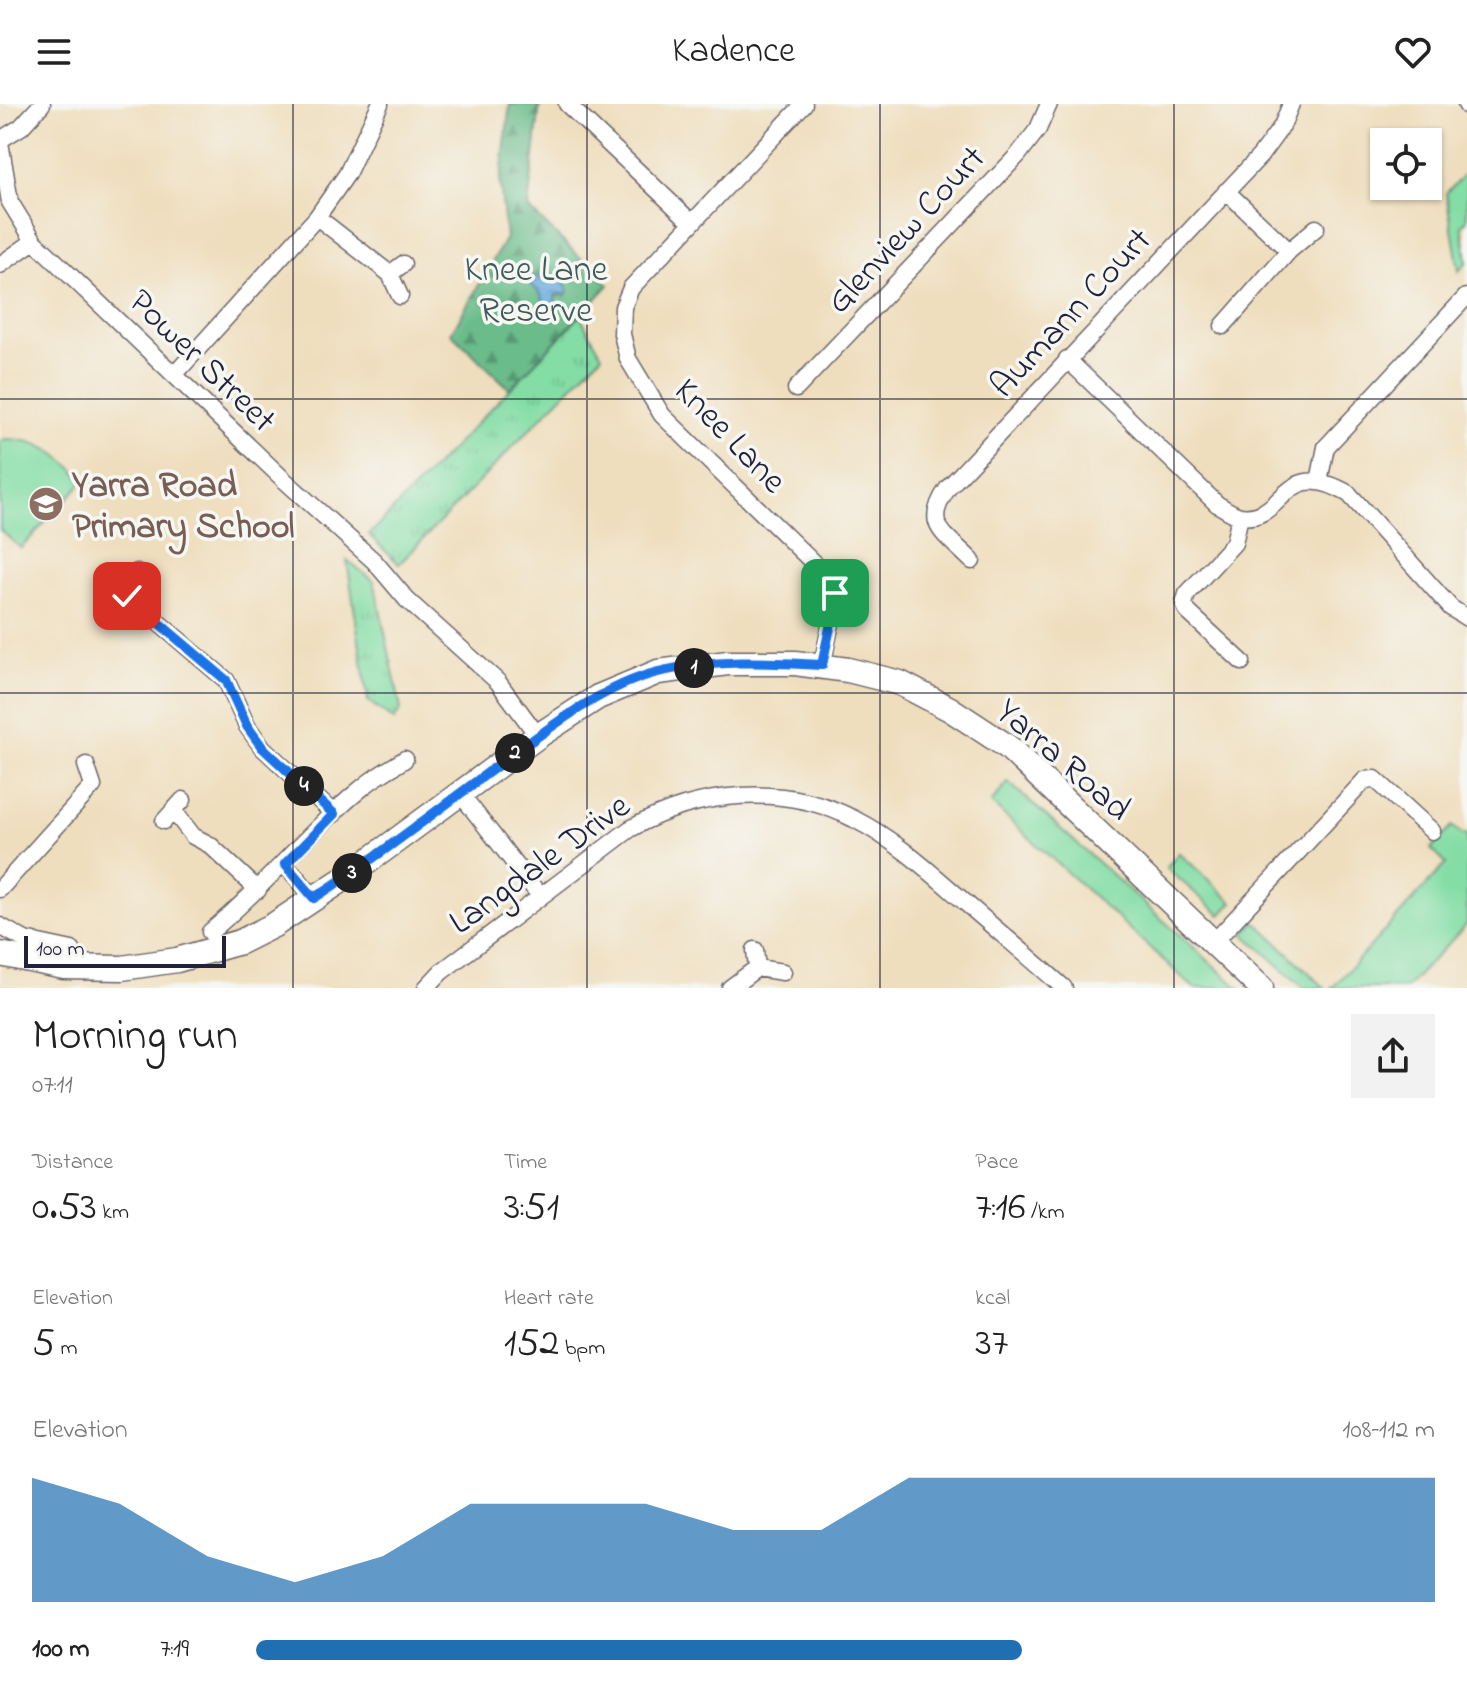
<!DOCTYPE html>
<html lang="en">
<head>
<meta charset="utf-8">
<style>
	body { margin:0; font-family:"Indie Flower",sans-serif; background:#f2f2f2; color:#222; height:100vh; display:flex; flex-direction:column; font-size:30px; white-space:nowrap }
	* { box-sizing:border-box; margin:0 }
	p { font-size:26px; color:#767676 }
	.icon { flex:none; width:44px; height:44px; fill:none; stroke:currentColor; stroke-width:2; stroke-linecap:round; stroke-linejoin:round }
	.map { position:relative; height:884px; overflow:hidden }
	.sheet { display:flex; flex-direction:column; background:#fff; flex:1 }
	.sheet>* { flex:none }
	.tools { position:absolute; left:1370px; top:24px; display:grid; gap:16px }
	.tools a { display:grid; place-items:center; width:72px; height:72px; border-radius:0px; background:#fff; box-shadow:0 2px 6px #0004; font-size:40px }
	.scale { position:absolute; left:24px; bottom:20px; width:202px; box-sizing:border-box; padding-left:8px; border:4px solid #22223b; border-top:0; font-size:22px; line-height:28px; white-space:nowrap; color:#22223b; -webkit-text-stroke:6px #f6f6f2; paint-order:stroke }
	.pin { position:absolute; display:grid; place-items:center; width:68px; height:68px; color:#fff; margin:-34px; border-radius:16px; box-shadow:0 4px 12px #0006 }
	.km { position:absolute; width:40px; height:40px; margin:-20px; border-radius:50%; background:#222; color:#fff; font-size:22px; line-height:40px; text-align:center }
	.round { display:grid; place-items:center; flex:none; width:84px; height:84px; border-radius:0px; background:#f2f2f2 }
	.summary { display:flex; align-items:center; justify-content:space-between; height:136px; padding:0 32px }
	h1 { font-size:44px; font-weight:600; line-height:60px }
	.metrics { display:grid; grid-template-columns:repeat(3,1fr); gap:12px; height:136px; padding:8px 32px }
	.metrics div { display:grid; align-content:center }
	.metrics b { font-size:40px; font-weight:600 }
	.metrics small { font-size:22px; font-weight:400 }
	.metrics p { font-size:22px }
	.chart { height:224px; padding:16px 32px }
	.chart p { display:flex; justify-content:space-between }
	.chart svg { width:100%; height:144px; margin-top:8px; fill:#1f6fb2; opacity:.7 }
	ul { padding:0 32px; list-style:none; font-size:26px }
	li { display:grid; grid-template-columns:128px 96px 1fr; align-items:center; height:60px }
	li i { height:20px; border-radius:10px; background:#1f6fb2 }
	header { display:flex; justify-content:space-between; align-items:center; height:104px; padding:0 32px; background:#fff; font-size:36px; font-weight:600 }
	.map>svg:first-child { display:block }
	.grass { fill:url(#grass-tufts); stroke:#528070; stroke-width:2 }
	.forest { fill:url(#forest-firs); stroke:#466f62; stroke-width:2 }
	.green { fill:#83dda4; stroke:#528070; stroke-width:2 }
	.water { fill:url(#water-ripples); stroke:#46668c; stroke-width:2 }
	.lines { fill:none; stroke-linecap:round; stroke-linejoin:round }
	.minor-casing { stroke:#6a6468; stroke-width:19 }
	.secondary-casing { stroke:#6a6468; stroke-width:27 }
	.minor { stroke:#fff; stroke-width:16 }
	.secondary { stroke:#fff; stroke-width:24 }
	.route-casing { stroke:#fff; stroke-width:16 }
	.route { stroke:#1a73e8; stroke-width:10 }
	.grid { fill:none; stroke:#22223b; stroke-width:2; stroke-opacity:0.55 }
	.labels { text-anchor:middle; stroke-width:7; stroke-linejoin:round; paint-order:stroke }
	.street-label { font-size:36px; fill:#22223b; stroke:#f6f6f2 }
	.park-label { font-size:36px; fill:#3f5a5a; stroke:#f6f6f2 }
	.education-label { font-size:36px; font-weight:bold; fill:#785e54; stroke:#f6f6f2; text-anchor:start }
</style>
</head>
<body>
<header><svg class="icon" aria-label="menu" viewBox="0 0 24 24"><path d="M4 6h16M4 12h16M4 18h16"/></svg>Kadence<svg class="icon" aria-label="heart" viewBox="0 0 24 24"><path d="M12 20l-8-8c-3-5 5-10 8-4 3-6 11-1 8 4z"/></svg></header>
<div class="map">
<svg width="1467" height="884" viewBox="0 0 1467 884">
	<defs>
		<pattern id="grass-tufts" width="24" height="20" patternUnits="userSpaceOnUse" patternTransform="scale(2)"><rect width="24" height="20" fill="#83dda4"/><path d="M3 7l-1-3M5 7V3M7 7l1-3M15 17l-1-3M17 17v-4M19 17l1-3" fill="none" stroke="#71bd8e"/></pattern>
		<pattern id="forest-firs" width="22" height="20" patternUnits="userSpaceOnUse" patternTransform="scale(2)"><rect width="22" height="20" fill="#6abc8a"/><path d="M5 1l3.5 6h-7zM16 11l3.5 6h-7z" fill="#579872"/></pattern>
		<pattern id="water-ripples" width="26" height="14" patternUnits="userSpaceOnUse" patternTransform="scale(2)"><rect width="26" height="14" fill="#69abdd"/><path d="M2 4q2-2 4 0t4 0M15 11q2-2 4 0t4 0" fill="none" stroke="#568bb4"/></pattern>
	</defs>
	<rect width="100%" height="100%" fill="#f6f6f2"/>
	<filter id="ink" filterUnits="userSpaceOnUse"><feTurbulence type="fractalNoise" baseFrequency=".0125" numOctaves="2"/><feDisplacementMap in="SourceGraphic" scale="16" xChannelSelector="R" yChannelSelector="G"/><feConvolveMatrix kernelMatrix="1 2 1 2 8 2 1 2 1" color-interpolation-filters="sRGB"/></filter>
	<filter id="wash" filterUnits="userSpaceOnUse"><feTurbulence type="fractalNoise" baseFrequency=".006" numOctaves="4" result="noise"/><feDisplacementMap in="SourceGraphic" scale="32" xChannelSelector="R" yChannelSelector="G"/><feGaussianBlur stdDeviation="1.8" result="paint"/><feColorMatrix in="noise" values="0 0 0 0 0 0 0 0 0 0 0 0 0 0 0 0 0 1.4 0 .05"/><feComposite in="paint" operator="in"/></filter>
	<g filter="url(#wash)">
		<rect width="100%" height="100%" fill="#efdebd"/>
		<path class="grass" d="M580 212 602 251 399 460 369 431Z
			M347 456 374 477 401 605 394 616 368 597Z"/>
		<path class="forest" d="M510 0H540L528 104 609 181 510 285 451 229 506 134 500 79Z"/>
		<path class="green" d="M1467 67V116L1462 121 1467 158 1459 167 1446 89Z
			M6 335C40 335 62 351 84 377L21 444 0 426V337Z
			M1008 678 1239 884H1194L991 699Z
			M1452 722 1463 731 1467 730V820L1406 884H1332L1446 760 1431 745Z
			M1179 749 1233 798 1221 811 1166 764Z
			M1255 817 1325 884H1304L1244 830Z"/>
		<path class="water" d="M561 169 568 187 566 191 560 189 555 192V202L545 199 539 188 526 177 534 172 547 176Z"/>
	</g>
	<g filter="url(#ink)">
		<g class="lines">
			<defs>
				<path id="minor" d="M567 0 691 118
					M804 0 631 184 623 203 622 230 628 255 662 311 833 478 835 500 822 561
					M1466 0 1467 2
					M0 36 21 23 42 0
					M0 38 10 98 34 137 282 374 374 457 407 496 498 578 538 632
					M1226 87 1289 147
					M317 113 390 170 400 192
					M0 161 34 137
					M390 170 403 160
					M1223 222 1289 147 1316 124
					M1067 255 1217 400C1224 404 1232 410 1240 412 1286 419 1281 350 1349 390L1451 504 1467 514
					M175 270 317 113 347 70 380 0
					M796 285 1018 51 1038 25 1049 0
					M1319 377 1326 343 1466 193
					M1240 412 1234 439 1187 490 1184 500 1188 508 1242 558
					M972 457C945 429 921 422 948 384L1260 52 1282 22 1291 0
					M127 492 226 576 247 622 262 643 334 710
					M106 503 127 492 137 468
					M460 689 540 792
					M173 706 193 732 210 741 258 786
					M164 717 183 696
					M285 760 314 794
					M0 785 93 682 86 661
					M0 822 25 836 72 846
					M210 828C266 782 311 724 368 679 380 670 393 663 405 655
					M1213 839 1365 676 1375 675 1432 727
					M755 846 757 864 783 868
					M426 884 441 868 630 725C697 687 784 678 854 715 896 736 931 769 967 800 999 828 1032 855 1064 884
					M730 884 757 864"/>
				<path id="secondary" d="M0 850 64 863 122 864 177 856 240 838 274 821 348 772 538 632 598 593 658 568 728 559H795L848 566 900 579 950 605 1008 643 1261 884"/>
			</defs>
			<use href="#minor" class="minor-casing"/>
			<use href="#secondary" class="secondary-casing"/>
			<use href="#minor" class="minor"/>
			<use href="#secondary" class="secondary"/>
		</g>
	</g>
	<g class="lines" filter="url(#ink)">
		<defs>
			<path id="route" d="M127 492 226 576 247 622 262 643 334 710 285 760 314 794C378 753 439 705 501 659 548 625 602 582 658 568 711 555 769 558 822 561L835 500V489"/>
		</defs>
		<use href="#route" class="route-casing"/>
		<use href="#route" class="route"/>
	</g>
	<path class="grid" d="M293 0V884M587 0V884M880 0V884M1174 0V884M0 295H1467M0 589H1467"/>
	<defs>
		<symbol id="school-disc" viewBox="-11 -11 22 22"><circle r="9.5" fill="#8d6e63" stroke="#f6f6f2"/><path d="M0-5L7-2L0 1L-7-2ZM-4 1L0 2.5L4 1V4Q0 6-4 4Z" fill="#fff"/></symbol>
	</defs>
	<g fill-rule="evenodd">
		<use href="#school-disc" x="26" y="380" width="40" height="40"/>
	</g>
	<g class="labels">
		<g class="street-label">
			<text transform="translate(904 124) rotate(-47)" y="13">Glenview Court</text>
			<text transform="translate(1069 207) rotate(-47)" y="13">Aumann Court</text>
			<text transform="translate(204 255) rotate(44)" y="13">Power Street</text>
			<text transform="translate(732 330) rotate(46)" y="13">Knee Lane</text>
			<text transform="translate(1065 654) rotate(41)" y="13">Yarra Road</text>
			<text transform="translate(538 758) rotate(-36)" y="13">Langdale Drive</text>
		</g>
		<g class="park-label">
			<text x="536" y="176">Knee Lane<tspan x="536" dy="41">Reserve</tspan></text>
		</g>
		<g class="education-label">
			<text x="72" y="392">Yarra Road<tspan x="72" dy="41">Primary School</tspan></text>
		</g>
	</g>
</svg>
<div class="tools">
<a><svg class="icon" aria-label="locate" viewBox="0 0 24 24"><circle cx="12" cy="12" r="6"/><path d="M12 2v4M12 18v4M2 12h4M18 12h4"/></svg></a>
</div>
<div class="scale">100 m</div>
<div class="pin" style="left:835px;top:489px;background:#1e9e55"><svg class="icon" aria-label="arrive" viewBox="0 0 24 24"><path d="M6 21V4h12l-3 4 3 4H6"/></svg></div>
<div class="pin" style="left:127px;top:492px;background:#d93025"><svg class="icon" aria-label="check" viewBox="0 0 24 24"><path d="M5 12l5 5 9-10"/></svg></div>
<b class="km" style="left:694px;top:564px">1</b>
<b class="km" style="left:515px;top:649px">2</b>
<b class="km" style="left:352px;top:769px">3</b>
<b class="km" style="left:304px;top:682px">4</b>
</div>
<section class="sheet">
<div class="summary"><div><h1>Morning run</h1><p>07:11</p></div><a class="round"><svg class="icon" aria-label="share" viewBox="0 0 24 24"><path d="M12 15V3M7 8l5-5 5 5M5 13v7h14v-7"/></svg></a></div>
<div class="metrics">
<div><p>Distance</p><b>0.53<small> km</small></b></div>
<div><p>Time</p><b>3:51</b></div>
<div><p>Pace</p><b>7:16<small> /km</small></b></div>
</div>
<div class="metrics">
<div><p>Elevation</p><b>5<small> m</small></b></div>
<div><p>Heart rate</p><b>152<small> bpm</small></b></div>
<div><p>kcal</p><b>37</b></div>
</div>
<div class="chart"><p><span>Elevation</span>108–112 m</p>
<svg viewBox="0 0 160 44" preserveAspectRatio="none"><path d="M0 44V6L10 14L20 30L30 38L40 30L50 14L60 14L70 14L80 22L90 22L100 6L110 6L120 6L130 6L140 6L150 6L160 6V44z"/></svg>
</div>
<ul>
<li><b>100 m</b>7:19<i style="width:65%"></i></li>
</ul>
</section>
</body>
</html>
